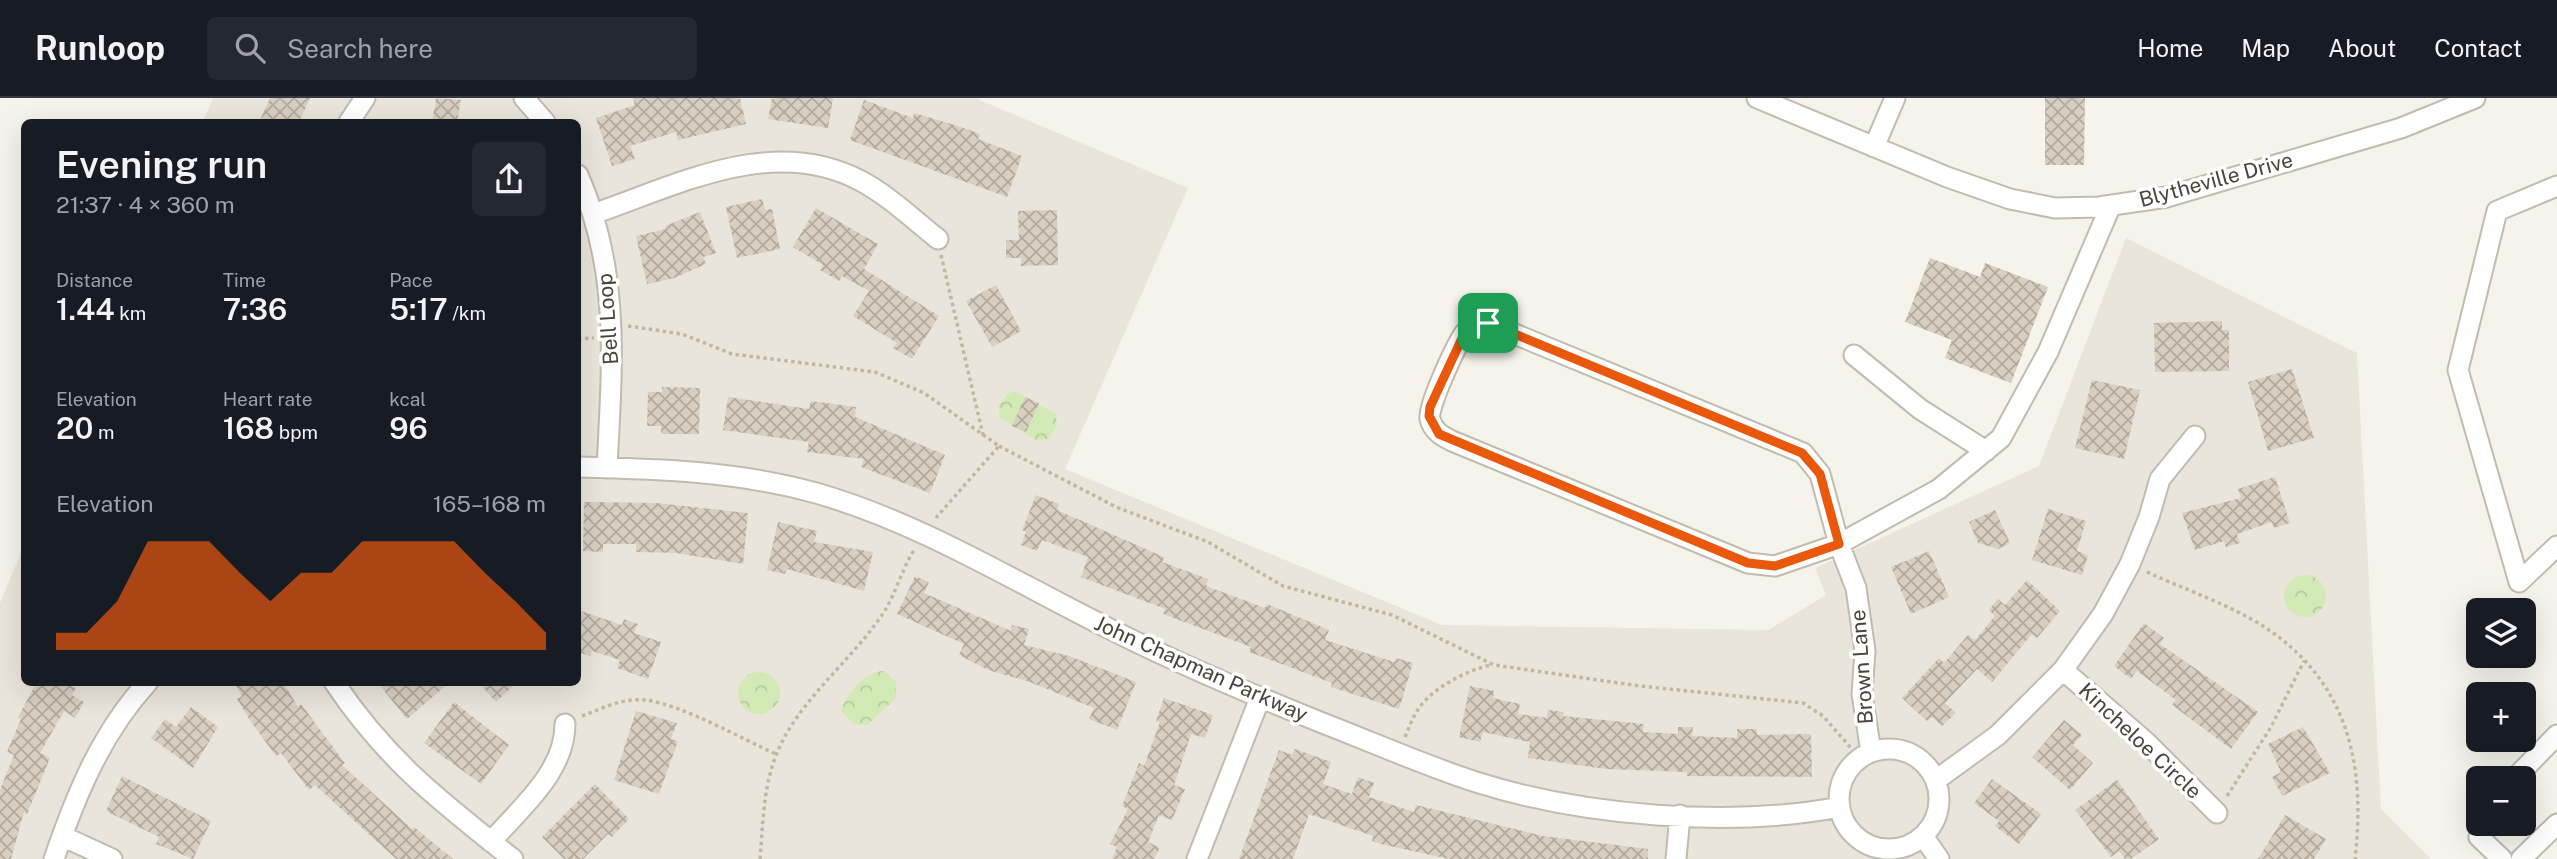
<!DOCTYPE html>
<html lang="en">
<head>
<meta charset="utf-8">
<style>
	body { margin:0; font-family:"Public Sans",sans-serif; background:#242831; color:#f1f3f6; height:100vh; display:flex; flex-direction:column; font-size:26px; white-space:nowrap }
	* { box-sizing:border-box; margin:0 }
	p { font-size:23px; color:#9ea1a6 }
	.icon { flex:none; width:38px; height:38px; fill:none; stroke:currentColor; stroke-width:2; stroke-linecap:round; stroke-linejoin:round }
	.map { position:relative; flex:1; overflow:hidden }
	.side { position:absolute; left:21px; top:21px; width:560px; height:567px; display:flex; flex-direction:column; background:#171b24; border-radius:10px; box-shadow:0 7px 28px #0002 }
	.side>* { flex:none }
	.fabs { position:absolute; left:2466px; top:500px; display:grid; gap:14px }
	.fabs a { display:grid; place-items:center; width:70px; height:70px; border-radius:10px; background:#171b24; box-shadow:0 7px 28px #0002; font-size:35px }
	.pin { position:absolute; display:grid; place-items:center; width:60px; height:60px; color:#fff; margin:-30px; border-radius:14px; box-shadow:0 4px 10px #0006 }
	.round { display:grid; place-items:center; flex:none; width:74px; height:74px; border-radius:10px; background:#242831 }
	.summary { display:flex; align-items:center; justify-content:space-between; height:119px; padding:0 35px }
	h1 { font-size:38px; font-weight:600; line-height:52px }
	.figures { display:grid; grid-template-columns:repeat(3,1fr); gap:10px; height:119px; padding:7px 35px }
	.figures div { display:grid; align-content:center }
	.figures b { font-size:30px; font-weight:600 }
	.figures small { font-size:19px; font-weight:400 }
	.figures p { font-size:19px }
	.chart { height:196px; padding:14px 35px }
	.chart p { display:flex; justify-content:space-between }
	.chart svg { width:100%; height:126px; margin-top:7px; fill:#ea580c; opacity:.7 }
	header { display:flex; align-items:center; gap:42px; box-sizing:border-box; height:98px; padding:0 35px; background:#171b24; border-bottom:2px solid #363941 }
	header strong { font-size:33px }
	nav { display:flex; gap:38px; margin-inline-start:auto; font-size:24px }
	.search { width:490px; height:63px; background:#242831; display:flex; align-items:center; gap:18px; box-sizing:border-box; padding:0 24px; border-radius:10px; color:#9ea1a6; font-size:26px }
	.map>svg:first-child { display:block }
	.residential { fill:#eae5da }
	.park { fill:url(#park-crowns) }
	.building { fill:url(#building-cross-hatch) }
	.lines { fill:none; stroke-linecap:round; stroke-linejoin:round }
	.minor-casing { stroke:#c2bbae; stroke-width:23 }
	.path { stroke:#c4b79f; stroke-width:3.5; stroke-dasharray:3.5 3.5; stroke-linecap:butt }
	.minor { stroke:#fff; stroke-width:19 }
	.route-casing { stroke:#fff; stroke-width:14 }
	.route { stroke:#ea580c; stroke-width:9 }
	.labels { text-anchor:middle; stroke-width:7; stroke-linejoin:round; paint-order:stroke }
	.street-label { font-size:21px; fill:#4b4439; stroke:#fff }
</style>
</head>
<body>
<header>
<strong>Runloop</strong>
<div class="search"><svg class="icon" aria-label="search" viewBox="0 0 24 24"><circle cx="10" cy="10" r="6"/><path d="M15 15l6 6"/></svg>Search here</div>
<nav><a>Home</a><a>Map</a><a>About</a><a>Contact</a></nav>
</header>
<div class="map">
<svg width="2557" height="761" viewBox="0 0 2557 761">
	<defs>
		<pattern id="park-crowns" width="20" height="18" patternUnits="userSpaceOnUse" patternTransform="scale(1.75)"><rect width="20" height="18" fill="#d2eab5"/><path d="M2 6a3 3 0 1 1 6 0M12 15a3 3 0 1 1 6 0" fill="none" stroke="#b6ca9c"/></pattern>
		<pattern id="building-cross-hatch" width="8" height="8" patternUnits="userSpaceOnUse" patternTransform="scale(1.75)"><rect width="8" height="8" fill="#d8cfc1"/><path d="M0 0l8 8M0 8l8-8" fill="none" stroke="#b1aa9e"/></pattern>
	</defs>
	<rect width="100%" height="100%" fill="#f6f3ec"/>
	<path class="residential" d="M213 0H975L1188 90 1065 371 1442 527 1768 532 1826 497 1815 470 2039 368 2126 140 2357 255 2381 711 2431 761H0V505L24 447V584H578V24H203Z"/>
	<path class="park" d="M1015 293 1056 316 1057 327 1049 341 1036 342 1000 320 998 309 1007 296Z
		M2284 498a21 21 0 1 1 42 0a21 21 0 1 1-42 0Z
		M884 573 896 584V600L867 627 853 626 842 614C842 598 868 572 884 573Z
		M738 595a21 21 0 1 1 42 0a21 21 0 1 1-42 0Z"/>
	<path class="building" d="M270 0H310L299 24H259Z
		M436 0 461 2 457 24H432Z
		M633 0H740L746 26 678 42 676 34 630 48 635 61 612 68 596 20 635 7Z
		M772 0H833L828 30 768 21Z
		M2045 0H2085L2084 67H2045Z
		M864 2 913 20 914 15 958 28 980 36 978 41 1022 58 1007 99 850 42Z
		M762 101 765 112 772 111 780 151 737 160 726 109Z
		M816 110 878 146 864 171 939 218 912 261 893 250 897 245 853 218 869 193 842 178 839 183 820 172 823 167 793 149Z
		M1057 112 1058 167 1021 168V160H1006V142H1019L1018 113Z
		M700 114 716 155 703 159 706 166 674 180 647 186 636 138 666 131 665 128Z
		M1930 160 1980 179 1985 165 2048 189 2011 285 1945 260 1952 242 1905 224Z
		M996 187 1021 233 992 249 966 203Z
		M2222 223V232H2229V273L2155 274 2154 225Z
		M2292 271 2314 340 2268 353 2248 284Z
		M2092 282 2140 292 2124 361 2075 350Z
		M662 289 700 290 699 336H661V328H647L648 294H662Z
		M728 299 809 311 811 303 856 309 855 319 945 357 930 395 861 369 864 361 807 354 809 344 723 332Z
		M1025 299 1039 305 1026 334 1012 328Z
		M2275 379 2290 425 2274 430 2272 424 2237 436 2240 445 2226 449 2224 443 2195 452 2182 415 2241 400 2238 391Z
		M1036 397 1059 406 1057 412 1164 459 1162 464 1208 481 1206 488 1265 510 1267 506 1329 532 1325 542 1394 564 1396 560 1413 565 1399 611 1331 589 1332 585 1249 554 1251 549 1163 516 1165 511 1081 479 1088 459 1042 442 1037 453 1021 447 1026 434 1022 432Z
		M584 404 657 405 748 415 743 466 676 455 636 454V446H603V454L583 453Z
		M2048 411 2086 423 2077 453 2088 457 2082 477 2032 462Z
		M1995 412 2010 445 1998 451 1978 445 1969 424Z
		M778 424 817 433 814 444 873 454 864 493 787 471 785 476 767 472Z
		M1929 453 1949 499 1911 516 1891 469Z
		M915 478 929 484 924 495 1011 533 1012 527 1029 531 1024 547 1069 558 1136 584 1117 632 1089 621 1094 610 1027 583 988 572 959 557 964 546 897 516Z
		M2027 482 2060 513 2037 540 2032 536 1992 584 1977 571 1945 605 1956 615 1942 628 1932 619 1927 623 1902 600 1939 560 1944 565 1968 537 1975 542 1995 518 1989 512 1998 501 2005 507Z
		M578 512 622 527 624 521 638 526 634 535 661 544 648 581 617 570 620 562 592 553 590 558 578 554Z
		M2144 525 2164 540 2160 546 2258 614 2231 651 2172 607 2176 602 2137 573 2131 581 2114 568Z
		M37 584H65L76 590 72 597 84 604 75 620 64 613 40 655 50 660 27 716 24 714 11 761H0V692L14 657 7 654 21 621 18 619Z
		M234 584H283L298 609 301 606 345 665 342 667 412 731 414 729 453 761H396L315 687 309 692 281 655 276 658 251 624 237 601 242 598Z
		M377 584H450L407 621Z
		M478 584H517L496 604Z
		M1470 588 1494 593 1493 600 1520 606 1518 616 1547 620 1548 612 1564 614 1563 618 1644 626 1643 634 1678 636V629H1693L1692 638 1737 640V631H1757V637L1811 636 1812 679 1687 678V674L1606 671 1528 660 1530 644 1483 634 1480 644 1459 639Z
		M1164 600 1213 617 1205 640 1191 636 1174 687 1185 691 1172 722 1159 717 1148 744 1160 750 1154 761H1112L1117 749 1110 746 1128 711 1122 708 1139 665 1144 668 1160 624 1156 623Z
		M454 604 509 647 481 686 424 645Z
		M191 609 218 629 193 670 151 640 165 621 176 629Z
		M636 613 677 625 671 641 678 643 659 696 614 682Z
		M2064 622 2082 637 2073 647 2093 665 2070 692 2032 659Z
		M2303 629 2330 675 2282 698 2272 679 2281 674 2268 646Z
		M1295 651 1331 664 1323 686 1352 696 1358 679 1374 685 1369 699 1414 714 1416 707 1543 738 1648 751V761H1449L1381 746 1372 743 1373 738 1309 716 1293 761H1239L1279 652 1292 657Z
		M122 678 211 723 193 761 156 746 159 739 106 713Z
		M1992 681 2041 716 2019 746 1995 728 1999 723 1974 705Z
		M2117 682 2159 741 2131 761H2125L2119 753 2111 759 2075 712Z
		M595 686 629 721 612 739 608 736 583 761H564L542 739Z
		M2285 717 2326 741 2314 761H2258Z"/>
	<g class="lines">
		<defs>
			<path id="minor" d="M524 0 545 24
				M1757 0 1947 79 2010 101 2055 110 2099 109 2167 99 2401 30 2475 0
				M349 24 365 0
				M1874 49 1895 0
				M578 77C621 174 612 267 607 370
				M2557 88 2497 113 2458 272 2519 484 2557 448
				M593 116C678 87 773 36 861 83 889 98 913 121 938 141
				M1854 257 1920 311 1986 353
				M578 369C659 371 737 373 816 395 918 424 1012 482 1106 529 1176 565 1248 595 1320 624 1372 644 1423 667 1476 684 1583 718 1730 730 1840 709
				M2063 572 2147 645 2217 715
				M334 584C387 663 440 703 513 761
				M1839 701a50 50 0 1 1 100 0a50 50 0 1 1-100 0Z
				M1871 654 1862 596 1865 553 1856 490 1839 446 1820 376 1803 355 1488 225C1479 226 1470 228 1464 236 1456 248 1427 309 1430 321 1433 333 1442 338 1452 343L1748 465 1775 468 1839 446 1939 391 2001 340 2048 254 2111 107
				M2514 681 2557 637
				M1936 682 1998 637 2063 572 2103 516 2130 466 2149 419 2160 381 2195 338
				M2484 726 2479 739 2502 761
				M62 738 112 761
				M1923 738 1939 761
				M491 744C521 709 565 674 565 626
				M54 761C76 697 101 635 148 584
				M1197 761 1260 600
				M1676 761 1680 717
				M2521 761 2557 726"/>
		</defs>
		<use href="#minor" class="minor-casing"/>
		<path class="path" d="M941 157 983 337
			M628 228 682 236 732 256 875 274 924 295 999 348 934 422
			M578 241 594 240
			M999 348 1116 409 1208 444 1283 488 1392 517 1494 567 1640 588 1803 605 1823 618 1851 650
			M2147 474C2184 491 2230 507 2263 528 2348 583 2366 666 2355 761
			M582 618C603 610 622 600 645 602 681 606 742 641 776 656
			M1405 639C1409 630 1412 621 1417 613 1430 591 1468 571 1492 567
			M2227 698 2271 629 2304 563
			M760 761C763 726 763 689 777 655 799 601 852 563 884 514 896 495 902 471 914 452"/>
		<use href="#minor" class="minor"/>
	</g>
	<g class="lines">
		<defs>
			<path id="route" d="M1488 225 1802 355 1820 376 1839 446 1775 468 1748 465 1439 336 1429 318 1430 309 1464 236 1471 229Z"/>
		</defs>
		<use href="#route" class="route-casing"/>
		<use href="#route" class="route"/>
	</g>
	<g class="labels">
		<g class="street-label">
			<text transform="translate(2216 82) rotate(-15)" y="7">Blytheville Drive</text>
			<text transform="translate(608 221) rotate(-94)" y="7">Bell Loop</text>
			<text transform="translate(1862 569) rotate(-94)" y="7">Brown Lane</text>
			<text transform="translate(1201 571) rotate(24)" y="7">John Chapman Parkway</text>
			<text transform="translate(2140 643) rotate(43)" y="7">Kincheloe Circle</text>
		</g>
	</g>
</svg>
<div class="fabs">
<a><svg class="icon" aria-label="layers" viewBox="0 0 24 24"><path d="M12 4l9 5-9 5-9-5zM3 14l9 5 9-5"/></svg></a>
<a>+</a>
<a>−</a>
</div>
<div class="pin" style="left:1488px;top:225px;background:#1e9e55"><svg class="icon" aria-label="arrive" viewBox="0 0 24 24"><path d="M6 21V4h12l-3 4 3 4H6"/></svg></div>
<section class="side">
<div class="summary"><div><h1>Evening run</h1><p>21:37 · 4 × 360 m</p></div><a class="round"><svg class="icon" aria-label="share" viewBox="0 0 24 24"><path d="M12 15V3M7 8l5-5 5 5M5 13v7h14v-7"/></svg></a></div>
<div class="figures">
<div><p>Distance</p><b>1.44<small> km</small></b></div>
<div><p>Time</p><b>7:36</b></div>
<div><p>Pace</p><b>5:17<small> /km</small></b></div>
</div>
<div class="figures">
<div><p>Elevation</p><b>20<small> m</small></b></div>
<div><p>Heart rate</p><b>168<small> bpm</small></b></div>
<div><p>kcal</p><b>96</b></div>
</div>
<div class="chart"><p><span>Elevation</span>165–168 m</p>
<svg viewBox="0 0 160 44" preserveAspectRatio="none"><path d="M0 44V38L10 38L20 27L30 6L40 6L50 6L60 17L70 27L80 17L90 17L100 6L110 6L120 6L130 6L140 17L150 27L160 38V44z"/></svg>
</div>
</section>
</div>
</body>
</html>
